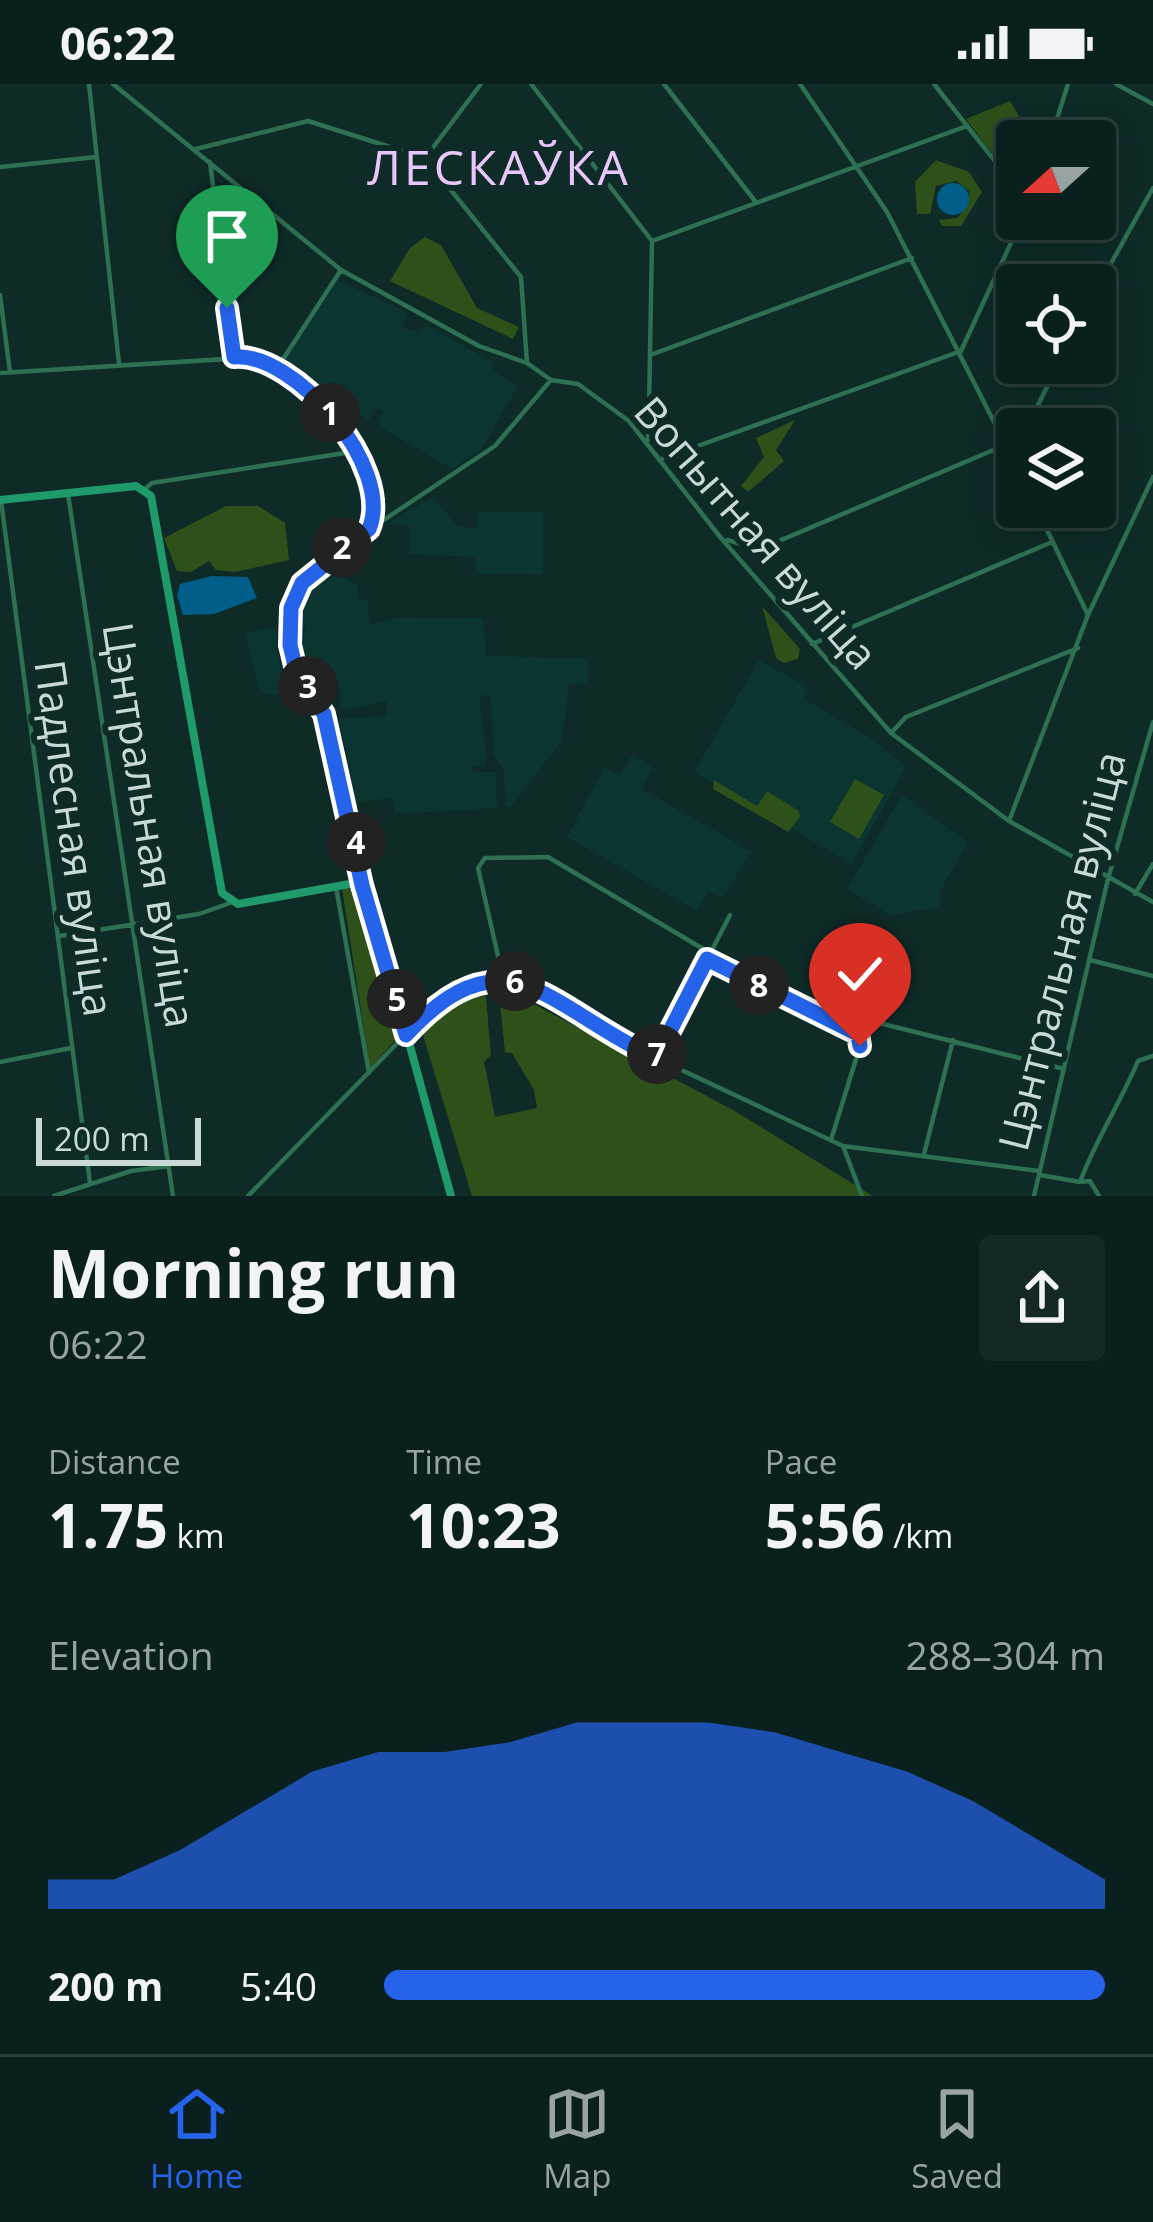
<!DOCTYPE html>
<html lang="en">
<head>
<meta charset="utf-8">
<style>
	body { margin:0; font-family:"Open Sans",sans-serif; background:#132827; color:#f1f3f6; height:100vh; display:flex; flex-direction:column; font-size:45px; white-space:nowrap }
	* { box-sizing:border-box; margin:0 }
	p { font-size:39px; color:#99a3a4 }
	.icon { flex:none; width:66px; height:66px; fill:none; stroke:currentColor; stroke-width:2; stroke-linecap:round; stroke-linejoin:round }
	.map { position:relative; height:1112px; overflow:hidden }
	.panel { display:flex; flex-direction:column; background:#0a201e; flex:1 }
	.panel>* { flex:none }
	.needle { width:78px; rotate:249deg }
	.buttons { position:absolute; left:996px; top:36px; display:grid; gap:24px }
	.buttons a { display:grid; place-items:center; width:120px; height:120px; border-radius:12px; background:#0a201e; box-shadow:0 6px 30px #0003,0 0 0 3px #2a3e3c; font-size:60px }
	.scale { position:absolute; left:36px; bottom:30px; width:165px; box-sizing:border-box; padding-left:12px; border:6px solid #c9d9d7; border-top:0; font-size:33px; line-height:42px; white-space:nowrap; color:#c9d9d7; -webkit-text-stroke:9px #0e2b28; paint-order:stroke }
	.pin { position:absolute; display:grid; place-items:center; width:102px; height:102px; color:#fff; margin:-123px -51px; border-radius:50% 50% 50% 0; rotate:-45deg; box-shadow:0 0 12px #0007 }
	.pin .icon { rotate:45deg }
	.km { position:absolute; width:60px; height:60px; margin:-30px; border-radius:50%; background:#222; color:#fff; font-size:33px; line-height:60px; text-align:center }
	.round { display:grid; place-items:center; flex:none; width:126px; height:126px; border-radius:12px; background:#132827 }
	.overview { display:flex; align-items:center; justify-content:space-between; height:204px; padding:0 48px }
	h1 { font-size:66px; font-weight:700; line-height:90px }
	.figures { display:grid; grid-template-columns:repeat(3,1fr); gap:18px; height:204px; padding:12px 48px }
	.figures div { display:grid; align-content:center }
	.figures b { font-size:60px; font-weight:700 }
	.figures small { font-size:33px; font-weight:400 }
	.figures p { font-size:33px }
	.chart { height:336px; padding:24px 48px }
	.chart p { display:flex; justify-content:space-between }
	.chart svg { width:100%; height:216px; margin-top:12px; fill:#2563eb; opacity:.7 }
	ul { padding:0 48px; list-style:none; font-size:39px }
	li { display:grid; grid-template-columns:192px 144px 1fr; align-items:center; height:90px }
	li i { height:30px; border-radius:15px; background:#2563eb }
	.status { display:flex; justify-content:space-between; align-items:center; height:84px; padding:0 60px; background:#0a201e; direction:ltr }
	.status svg { height:33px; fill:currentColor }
	.tabs { display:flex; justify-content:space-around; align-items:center; height:168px; border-top:3px solid #2a3e3c; background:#0a201e; font-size:33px; color:#99a3a4 }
	.tabs a { display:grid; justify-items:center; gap:6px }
	.tabs .on { color:#2563eb }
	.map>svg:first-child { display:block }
	.built { fill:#0b3531 }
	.green { fill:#2e5119 }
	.water { fill:#005e88 }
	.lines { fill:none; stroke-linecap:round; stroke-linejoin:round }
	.minor { stroke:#2e7052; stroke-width:4.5 }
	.secondary { stroke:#1f9a6a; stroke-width:8 }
	.route-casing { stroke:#fff; stroke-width:24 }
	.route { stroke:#2563eb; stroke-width:15 }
	.labels { text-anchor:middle; stroke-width:12; stroke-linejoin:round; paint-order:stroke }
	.street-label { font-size:42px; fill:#c9d9d7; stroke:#0e2b28 }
	.quarter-label { font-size:48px; letter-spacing:3px; fill:#e9c6fb; stroke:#0e2b28 }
</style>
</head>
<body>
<div class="status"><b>06:22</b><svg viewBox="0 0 49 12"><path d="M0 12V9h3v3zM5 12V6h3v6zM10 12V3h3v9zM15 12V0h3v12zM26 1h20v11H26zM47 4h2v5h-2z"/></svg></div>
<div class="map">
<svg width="1153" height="1112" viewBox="0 0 1153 1112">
	<rect width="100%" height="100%" fill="#0e2b28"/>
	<path class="built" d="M338 196 408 229 402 243 419 249 426 241 494 279 491 285 518 302 481 366 452 385 377 341 383 327 375 325 368 337 280 284Z
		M433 413 457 442 476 445 478 428H543V491L476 490 475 473 410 470V442L387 440Z
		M324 485 357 500 359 516 367 515 370 541 401 533 483 534 486 572 589 574 588 599 569 601 562 657 511 722H506L504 688 493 669 491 612 479 611 487 675 485 681 473 682V688H496L497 724 395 730 393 714 356 718 350 711 346 697 352 695 339 635 386 632 387 617 341 626 339 597H305L298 551 306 550V542H301L300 529 305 528V502Z
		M276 543 279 578 287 579 285 609 260 610 245 550Z
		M759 576 810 604 804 615 874 656 906 683 852 780 694 688Z
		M632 671 653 683 642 705 752 768 721 815 708 807 697 827 567 753 604 684 620 691Z
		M902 711 968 758 940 807 941 823 891 831 847 805Z"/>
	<path class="green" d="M1010 17 1034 57H1017V102L966 35Z
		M936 76 969 88 982 108 961 142H942L939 136 957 134 967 122 969 107 956 97 936 102 930 130H917L915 98Z
		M425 153 441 161 477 224 519 243 513 255 390 197 410 164Z
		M795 336 776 366 784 377 748 408 741 402 764 373 756 354Z
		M226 422H258L285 439 289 476 235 488 216 486 209 477 191 488 177 487 164 454Z
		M762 522 800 565 798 575 783 579 776 574Z
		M855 695 884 711 859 755 830 738Z
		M714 696 757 722 767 707 799 727 800 733 788 748 713 705Z
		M342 804 362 806 368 814 400 951 370 984Z
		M498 901 733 1026 873 1112H472L422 948 468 904 485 902 491 971 484 978 495 1033 537 1024 534 1006 512 969 505 968Z"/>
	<path class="water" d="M937 115a16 16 0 1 1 32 0a16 16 0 1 1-32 0Z
		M212 492 248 493 257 514 214 530 183 531 177 511 180 500Z"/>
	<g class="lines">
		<path class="minor" d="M89 0 119 280
			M113 0 341 186 479 262 527 279 551 296 578 300 629 337 721 454 891 649 1009 737 1153 818
			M531 0 652 157 649 326 629 337
			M664 0 755 117
			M800 0 887 128 1017 383
			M934 0 1017 105
			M1116 0 1153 20
			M1050 57 1068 0
			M196 65 308 37 425 74 521 193 527 279
			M425 74 481 0
			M210 78 234 273
			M0 83 96 73
			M652 157 967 42
			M1095 208 1153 104
			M0 211 10 288
			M653 270 912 174
			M276 286 341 186
			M0 289 258 273 347 344 374 403 370 444
			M1026 345 1059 279
			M648 356 649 326
			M659 376 961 267 1022 135
			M145 405 152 399 351 368
			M68 410 173 1112
			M1 416 90 1099
			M1036 423 1088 531
			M727 456 745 461 779 457 1017 356
			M812 560 1052 458
			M891 649 906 633 1078 564
			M1009 737 1088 531 1153 393
			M362 801 363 787 324 630 294 580 293 515 307 492 337 467 495 362 550 297
			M336 803 369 989
			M1135 810 1153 780
			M60 852 199 830 230 819
			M711 868 730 831
			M707 875 858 950
			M1090 876 1153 892
			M503 894 478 784 485 774 548 773 710 869
			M655 974 706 878
			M0 978 71 964
			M831 1056 860 962 858 950 867 936 1064 985
			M843 1062 862 1112
			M924 1070 953 956
			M1040 1091 1080 1098C1096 1055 1121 1018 1138 977L1153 972
			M1080 1098 1090 1097 1099 1112
			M54 1112 131 1087 169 1082
			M248 1112 414 942 460 906 503 894 531 901 639 966 843 1062 1039 1087
			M1034 1112 1108 795 1153 638"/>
		<path class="secondary" d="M0 416 136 402 151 412 222 809 238 820 350 800 367 805 451 1112"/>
	</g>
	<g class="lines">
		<defs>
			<path id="route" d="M227 224 234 273C295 268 395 384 369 445L302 499 291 524 290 561 297 590 324 630 362 801 406 951C508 841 552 927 656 974L707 875 858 950 860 962"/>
		</defs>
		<use href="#route" class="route-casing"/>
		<use href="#route" class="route"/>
	</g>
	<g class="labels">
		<g class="street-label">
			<text transform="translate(756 449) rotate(49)" y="15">Вопытная вуліца</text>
			<text transform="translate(149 741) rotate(81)" y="15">Цэнтральная вуліца</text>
			<text transform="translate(74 754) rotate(82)" y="15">Падлесная вуліца</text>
			<text transform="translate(1062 867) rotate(-76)" y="15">Цэнтральная вуліца</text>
		</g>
		<g class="quarter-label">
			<text x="499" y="101">ЛЕСКАЎКА</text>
		</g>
	</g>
</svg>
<div class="buttons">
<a><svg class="needle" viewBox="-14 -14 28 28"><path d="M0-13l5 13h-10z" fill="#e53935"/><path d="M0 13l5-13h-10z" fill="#99a3a4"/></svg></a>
<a><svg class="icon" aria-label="locate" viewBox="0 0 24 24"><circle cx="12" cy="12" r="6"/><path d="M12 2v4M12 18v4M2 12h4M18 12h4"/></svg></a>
<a><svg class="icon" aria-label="layers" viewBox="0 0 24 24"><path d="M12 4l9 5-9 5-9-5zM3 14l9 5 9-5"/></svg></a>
</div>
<div class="scale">200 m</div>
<div class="pin" style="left:227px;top:224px;background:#1e9e55"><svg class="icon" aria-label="arrive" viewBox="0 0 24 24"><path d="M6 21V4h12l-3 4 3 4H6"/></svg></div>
<div class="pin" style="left:860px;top:962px;background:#d93025"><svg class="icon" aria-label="check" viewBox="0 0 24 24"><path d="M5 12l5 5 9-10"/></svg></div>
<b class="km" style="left:330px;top:329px">1</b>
<b class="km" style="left:342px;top:463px">2</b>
<b class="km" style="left:308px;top:602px">3</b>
<b class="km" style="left:356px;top:758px">4</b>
<b class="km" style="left:397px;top:915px">5</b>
<b class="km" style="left:515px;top:897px">6</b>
<b class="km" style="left:657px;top:970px">7</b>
<b class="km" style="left:759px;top:901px">8</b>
</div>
<section class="panel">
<div class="overview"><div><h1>Morning run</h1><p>06:22</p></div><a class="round"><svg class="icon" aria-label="share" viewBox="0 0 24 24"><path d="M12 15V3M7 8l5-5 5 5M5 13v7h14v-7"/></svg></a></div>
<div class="figures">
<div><p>Distance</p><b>1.75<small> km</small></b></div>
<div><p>Time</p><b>10:23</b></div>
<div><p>Pace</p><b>5:56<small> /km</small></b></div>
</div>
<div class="chart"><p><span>Elevation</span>288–304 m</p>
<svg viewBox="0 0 160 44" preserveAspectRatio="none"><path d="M0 44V38L10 38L20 32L30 24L40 16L50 12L60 12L70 10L80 6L90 6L100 6L110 8L120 12L130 16L140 22L150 30L160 38V44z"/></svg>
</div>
<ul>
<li><b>200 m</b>5:40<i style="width:100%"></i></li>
</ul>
</section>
<nav class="tabs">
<a class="on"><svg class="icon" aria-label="home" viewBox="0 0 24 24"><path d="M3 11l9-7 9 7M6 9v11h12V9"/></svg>Home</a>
<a><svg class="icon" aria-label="map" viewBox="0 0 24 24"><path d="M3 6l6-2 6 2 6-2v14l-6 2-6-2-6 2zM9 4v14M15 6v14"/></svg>Map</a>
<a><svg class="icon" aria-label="saved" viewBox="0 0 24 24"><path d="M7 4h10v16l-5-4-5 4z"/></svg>Saved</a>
</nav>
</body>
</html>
